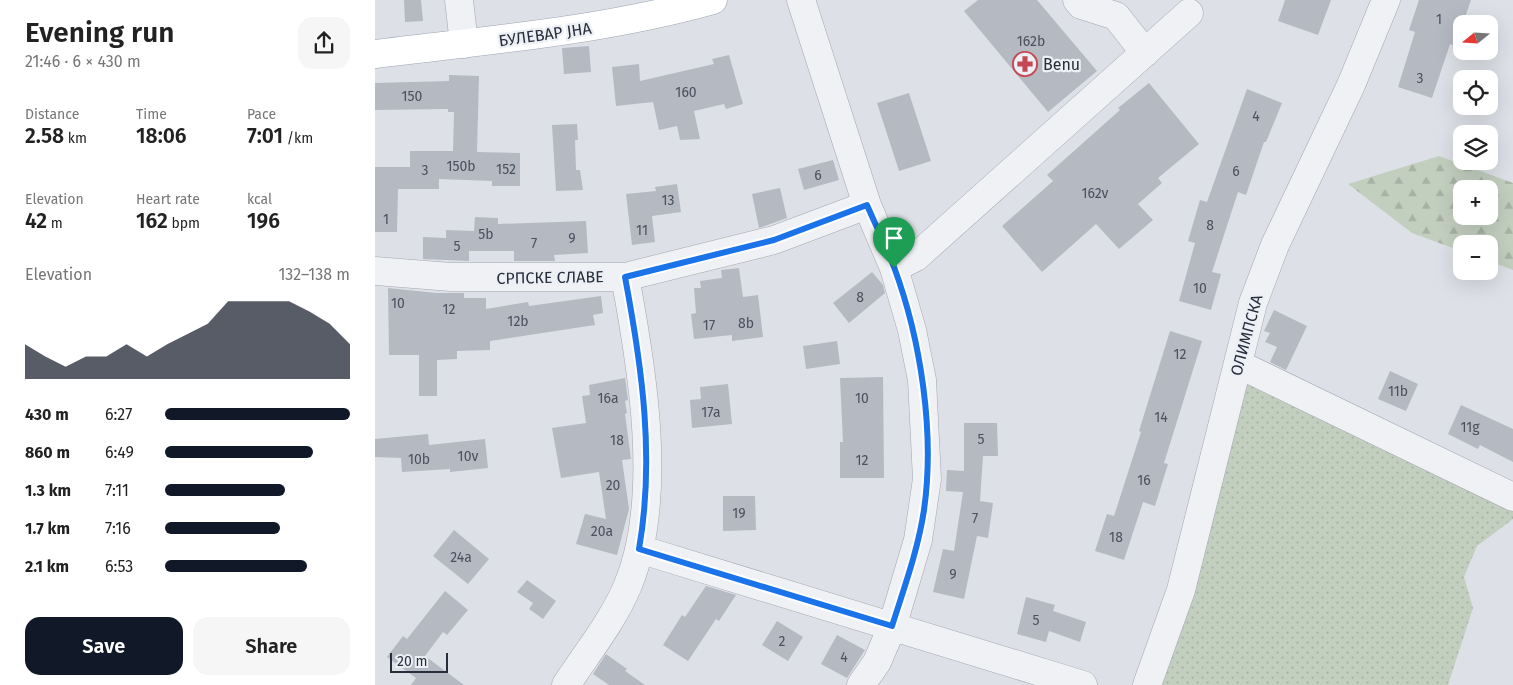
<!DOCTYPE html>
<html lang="en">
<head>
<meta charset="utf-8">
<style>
	body { margin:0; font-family:"Fira Sans",sans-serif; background:#f6f6f6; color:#222; height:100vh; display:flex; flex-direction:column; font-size:19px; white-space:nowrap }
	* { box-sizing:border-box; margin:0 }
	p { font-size:16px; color:#767676 }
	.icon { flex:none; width:28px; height:28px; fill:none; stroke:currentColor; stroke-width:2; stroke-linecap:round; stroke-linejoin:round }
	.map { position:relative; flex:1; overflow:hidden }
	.side { display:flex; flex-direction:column; background:#fff; width:375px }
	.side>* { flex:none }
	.needle { width:32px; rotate:252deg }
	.fabs { position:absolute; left:1078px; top:15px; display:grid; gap:10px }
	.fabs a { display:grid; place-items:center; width:45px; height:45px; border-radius:10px; background:#fff; box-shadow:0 5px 20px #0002; font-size:25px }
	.scale { position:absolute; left:15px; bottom:12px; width:58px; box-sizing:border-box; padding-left:5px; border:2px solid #282d3c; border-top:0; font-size:14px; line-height:18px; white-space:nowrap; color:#282d3c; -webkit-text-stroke:4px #eceff4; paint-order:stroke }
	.pin { position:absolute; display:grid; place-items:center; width:42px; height:42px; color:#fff; margin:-51px -21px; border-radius:50% 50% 50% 0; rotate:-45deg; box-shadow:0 0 5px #0007 }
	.pin .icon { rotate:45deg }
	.round { display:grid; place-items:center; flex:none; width:52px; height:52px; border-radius:15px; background:#f6f6f6 }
	.head { display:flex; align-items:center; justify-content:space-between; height:85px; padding:0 25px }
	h1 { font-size:28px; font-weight:600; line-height:38px }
	.stats { display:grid; grid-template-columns:repeat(3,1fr); gap:8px; height:85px; padding:5px 25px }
	.stats div { display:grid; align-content:center }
	.stats b { font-size:21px; font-weight:600 }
	.stats small { font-size:14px; font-weight:400 }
	.stats p { font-size:14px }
	.chart { height:140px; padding:10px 25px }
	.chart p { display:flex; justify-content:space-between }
	.chart svg { width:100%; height:90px; margin-top:5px; fill:#111827; opacity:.7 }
	.cta { display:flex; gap:10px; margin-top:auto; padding:10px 25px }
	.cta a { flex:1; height:58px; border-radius:15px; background:#111827; color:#fff; font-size:20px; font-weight:600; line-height:58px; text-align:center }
	.cta a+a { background:#f6f6f6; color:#222 }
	ul { padding:0 25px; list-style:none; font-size:16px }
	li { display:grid; grid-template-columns:80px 60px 1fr; align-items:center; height:38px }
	li i { height:12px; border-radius:6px; background:#111827 }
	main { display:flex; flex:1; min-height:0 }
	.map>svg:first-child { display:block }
	.grass { fill:url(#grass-dots) }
	.forest { fill:url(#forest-firs); fill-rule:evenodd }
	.building { fill:#b5b9c2 }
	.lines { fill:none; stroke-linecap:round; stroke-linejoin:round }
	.minor-casing { stroke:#a3a7b0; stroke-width:29 }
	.major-casing { stroke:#9da4b1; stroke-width:29 }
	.minor { stroke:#eff1f5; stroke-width:28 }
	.major { stroke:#fff; stroke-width:28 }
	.route-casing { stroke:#fff; stroke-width:10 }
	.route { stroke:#1a73e8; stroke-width:6 }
	.labels { text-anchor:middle; stroke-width:4.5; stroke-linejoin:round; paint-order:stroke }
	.number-label { font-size:14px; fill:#4b505e }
	.street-label { font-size:16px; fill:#282d3c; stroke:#eceff4 }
	.poi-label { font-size:16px; fill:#282d3c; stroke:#eceff4; text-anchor:start }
</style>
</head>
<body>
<main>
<section class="side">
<div class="head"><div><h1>Evening run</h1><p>21:46 · 6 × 430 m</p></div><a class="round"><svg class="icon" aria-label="share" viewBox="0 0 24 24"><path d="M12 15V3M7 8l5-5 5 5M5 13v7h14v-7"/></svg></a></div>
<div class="stats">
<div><p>Distance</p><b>2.58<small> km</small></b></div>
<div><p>Time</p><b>18:06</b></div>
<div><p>Pace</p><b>7:01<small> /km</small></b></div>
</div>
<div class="stats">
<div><p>Elevation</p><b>42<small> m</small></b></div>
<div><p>Heart rate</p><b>162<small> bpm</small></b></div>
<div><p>kcal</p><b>196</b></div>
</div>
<div class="chart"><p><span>Elevation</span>132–138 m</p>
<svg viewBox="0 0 160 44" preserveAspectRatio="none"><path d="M0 44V27L10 33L20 38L30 33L40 33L50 27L60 33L70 27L80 22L90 17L100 6L110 6L120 6L130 6L140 11L150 17L160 27V44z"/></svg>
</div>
<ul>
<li><b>430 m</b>6:27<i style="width:100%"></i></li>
<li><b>860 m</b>6:49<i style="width:80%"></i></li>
<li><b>1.3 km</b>7:11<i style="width:65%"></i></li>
<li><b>1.7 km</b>7:16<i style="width:62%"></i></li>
<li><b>2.1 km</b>6:53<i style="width:77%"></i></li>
</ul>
<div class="cta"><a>Save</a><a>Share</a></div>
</section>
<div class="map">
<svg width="1138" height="685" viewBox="0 0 1138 685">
	<defs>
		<pattern id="grass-dots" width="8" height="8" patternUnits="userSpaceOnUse" patternTransform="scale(1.25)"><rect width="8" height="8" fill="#c2cfbf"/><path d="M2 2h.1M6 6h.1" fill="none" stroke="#a7b2a5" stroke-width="1.8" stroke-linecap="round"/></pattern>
		<pattern id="forest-firs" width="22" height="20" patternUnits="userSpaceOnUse" patternTransform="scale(1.25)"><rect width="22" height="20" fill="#c2cfbf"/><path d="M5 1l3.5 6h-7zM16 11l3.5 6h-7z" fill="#a7b2a5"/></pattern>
	</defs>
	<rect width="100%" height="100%" fill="#dde0e6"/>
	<path class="grass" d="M872 381 1138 510V519L1102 546 1089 577 1098 608 1073 685H784Z"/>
	<path class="forest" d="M1064 156 1138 183V270L1114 261V244H1086V251L1037 233 973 184ZM1086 189H1114V216H1086Z"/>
	<path class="building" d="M29 0H46L48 21 30 22Z
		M603 0H662L722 71 673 112 589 11Z
		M910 0H956L943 35 903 21Z
		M1044 0H1096L1080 46 1075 44 1057 98 1023 87 1040 32 1034 30Z
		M214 46 216 72 189 74 187 48Z
		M354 55 368 104 351 109 349 104 319 111 325 139 305 140 302 126 284 130 278 102 241 106 237 67 264 64 265 81 339 64 337 59Z
		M74 75 104 76 102 152 145 153V186H117V181L64 179V189H23L22 232H0V167H35V151H78L79 112H73V109L0 110V83L74 81Z
		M774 83 824 144 783 178 787 183 763 204 778 220 744 249 721 224 667 272 627 226 678 181 672 175 745 110 743 108Z
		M872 89 907 103 891 142H889L871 195 863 192 837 272 846 274 836 310 804 301 820 243 813 241 825 200 832 202Z
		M534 93 556 161 524 171 502 103Z
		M202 124 203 140H200L201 170H205L208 190 181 191 177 125Z
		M458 160 464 180 429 190 423 169Z
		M302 184 306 212 277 216 280 242 257 245 251 194 281 191 280 187Z
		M405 188 412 218 384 228 377 194Z
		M100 217 123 218V224L211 221 213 253 179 255 180 261H139V251H94V261L48 259V237L71 238V230L99 231Z
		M364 268 368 297 383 295 388 337 357 341V335L319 339 316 314 321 313 319 288H326L325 281 347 278 346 270Z
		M497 272 508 285 510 293 474 323 458 303Z
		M13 288 61 293H89V298H111V309L153 302 154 306 226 296 228 313 218 315 220 325 115 341V350L82 351V359L62 360V396H44V355H14Z
		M899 310 932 326 911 370 895 362 902 347 890 342 895 333 889 331Z
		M795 331 827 341 789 463 793 464 780 506 768 502 749 560 720 551 732 514 739 516 766 432 764 431Z
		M462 341 465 364 431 369 428 346Z
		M1015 371 1043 384 1031 411 1003 399Z
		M508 377 509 478H465V442H468L465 378Z
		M250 378 253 400 250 401 252 413 250 414 256 459 247 460 254 509 242 555 201 544 210 514 231 519 224 472 186 478 177 428 211 423 207 396 215 395 214 385Z
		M353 384 357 424 317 428 315 400 326 399 325 387Z
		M1086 405 1138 429V462L1105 445 1103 449 1073 434Z
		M589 423H622L623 456H608L605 501 618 503 613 538 602 536 589 599 558 592 568 549 579 551 588 492 571 491 572 470 589 471Z
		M53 434 54 445 110 439 113 468 75 472V469L27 472 26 458 0 457V439Z
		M348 496H380L381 530 348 531Z
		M79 530 114 559 93 584 58 556Z
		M152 580 181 601 168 619 154 609 158 603 142 592Z
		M331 586 361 595 344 621 341 619 313 661 288 645 307 615 310 617Z
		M70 591 93 610 72 635 68 632 50 656 89 685H36L41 678 12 657 28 636 32 639Z
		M651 597 680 605 678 611 711 622 705 642 674 631 671 642 642 634Z
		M402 621 428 637 413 661 387 645Z
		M462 635 490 650 472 678 446 664Z
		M231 654 252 669 250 671 270 685H234L218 674Z"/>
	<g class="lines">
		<defs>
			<path id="minor" d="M84 0 89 44
				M426 0 492 205 519 268 537 330 547 380 552 479 543 540 517 627 502 662 486 685
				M702 0 706 5 741 16 770 53
				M519 268 541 257 814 13
				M0 271 76 277H250L399 240 492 205
				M863 364 1138 497
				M264 549 708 685
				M191 685C212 653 238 621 253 585 289 498 267 367 250 277
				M772 685 806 590 878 303 900 245 976 85 1011 0"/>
			<path id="major" d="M0 54C114 40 227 31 338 0"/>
		</defs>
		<use href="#minor" class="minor-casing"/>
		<use href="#major" class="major-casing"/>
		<use href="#minor" class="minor"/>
		<use href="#major" class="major"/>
	</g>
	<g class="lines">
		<defs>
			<path id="route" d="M492 205C501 226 511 246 519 267 546 340 560 433 549 510 543 550 529 588 517 626L264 549C280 458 267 367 250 277L399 240Z"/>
		</defs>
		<use href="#route" class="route-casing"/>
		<use href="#route" class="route"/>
	</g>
	<defs>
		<symbol id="pharmacy-ring" viewBox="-11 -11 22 22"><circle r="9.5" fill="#eceff4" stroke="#c54853" stroke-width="1.5"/><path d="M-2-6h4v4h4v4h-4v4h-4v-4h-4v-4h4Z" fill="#c54853"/></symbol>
	</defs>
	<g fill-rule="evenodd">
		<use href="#pharmacy-ring" x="636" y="50" width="28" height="28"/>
	</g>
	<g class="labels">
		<g class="number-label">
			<text x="1064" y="24">1</text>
			<text x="656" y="46">162b</text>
			<text x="1045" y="83">3</text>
			<text x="311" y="97">160</text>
			<text x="37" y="101">150</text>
			<text x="881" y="121">4</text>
			<text x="86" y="171">150b</text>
			<text x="131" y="174">152</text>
			<text x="50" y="175">3</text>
			<text x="861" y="176">6</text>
			<text x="443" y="180">6</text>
			<text x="720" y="198">162v</text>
			<text x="293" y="205">13</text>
			<text x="11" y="224">1</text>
			<text x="835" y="230">8</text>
			<text x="267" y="235">11</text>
			<text x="111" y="239">5b</text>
			<text x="197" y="243">9</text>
			<text x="159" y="248">7</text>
			<text x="82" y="251">5</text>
			<text x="825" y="293">10</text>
			<text x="485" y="302">8</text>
			<text x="23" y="308">10</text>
			<text x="74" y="314">12</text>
			<text x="143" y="326">12b</text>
			<text x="371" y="328">8b</text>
			<text x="334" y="330">17</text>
			<text x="805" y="359">12</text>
			<text x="1023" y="396">11b</text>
			<text x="233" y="403">16a</text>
			<text x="487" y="403">10</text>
			<text x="336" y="417">17a</text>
			<text x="786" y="422">14</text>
			<text x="1095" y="432">11g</text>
			<text x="606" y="444">5</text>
			<text x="242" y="445">18</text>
			<text x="93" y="461">10v</text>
			<text x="44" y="464">10b</text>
			<text x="487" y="465">12</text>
			<text x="769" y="485">16</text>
			<text x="238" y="490">20</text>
			<text x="364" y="518">19</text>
			<text x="600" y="523">7</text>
			<text x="227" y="536">20a</text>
			<text x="741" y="542">18</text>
			<text x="86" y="562">24a</text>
			<text x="578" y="579">9</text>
			<text x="661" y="625">5</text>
			<text x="407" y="646">2</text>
			<text x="469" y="662">4</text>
		</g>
		<g class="street-label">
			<text transform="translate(170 34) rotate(-8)" y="6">БУЛЕВАР ЈНА</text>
			<text transform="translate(175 277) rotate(-1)" y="6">СРПСКЕ СЛАВЕ</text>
			<text transform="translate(871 335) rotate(-75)" y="6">ОЛИМПСКА</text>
		</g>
		<g class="poi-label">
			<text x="668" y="70">Benu</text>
		</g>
	</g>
</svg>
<div class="fabs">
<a><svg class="needle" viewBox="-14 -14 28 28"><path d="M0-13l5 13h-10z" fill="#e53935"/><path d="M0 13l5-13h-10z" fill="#767676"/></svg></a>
<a><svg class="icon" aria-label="locate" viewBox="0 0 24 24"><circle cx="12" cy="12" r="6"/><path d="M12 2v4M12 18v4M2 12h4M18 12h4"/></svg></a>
<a><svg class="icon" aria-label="layers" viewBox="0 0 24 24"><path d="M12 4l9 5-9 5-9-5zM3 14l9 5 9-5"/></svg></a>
<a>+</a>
<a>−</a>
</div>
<div class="scale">20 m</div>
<div class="pin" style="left:519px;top:268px;background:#1e9e55"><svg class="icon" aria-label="arrive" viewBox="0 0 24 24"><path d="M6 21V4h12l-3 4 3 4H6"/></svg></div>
</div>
</main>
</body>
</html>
